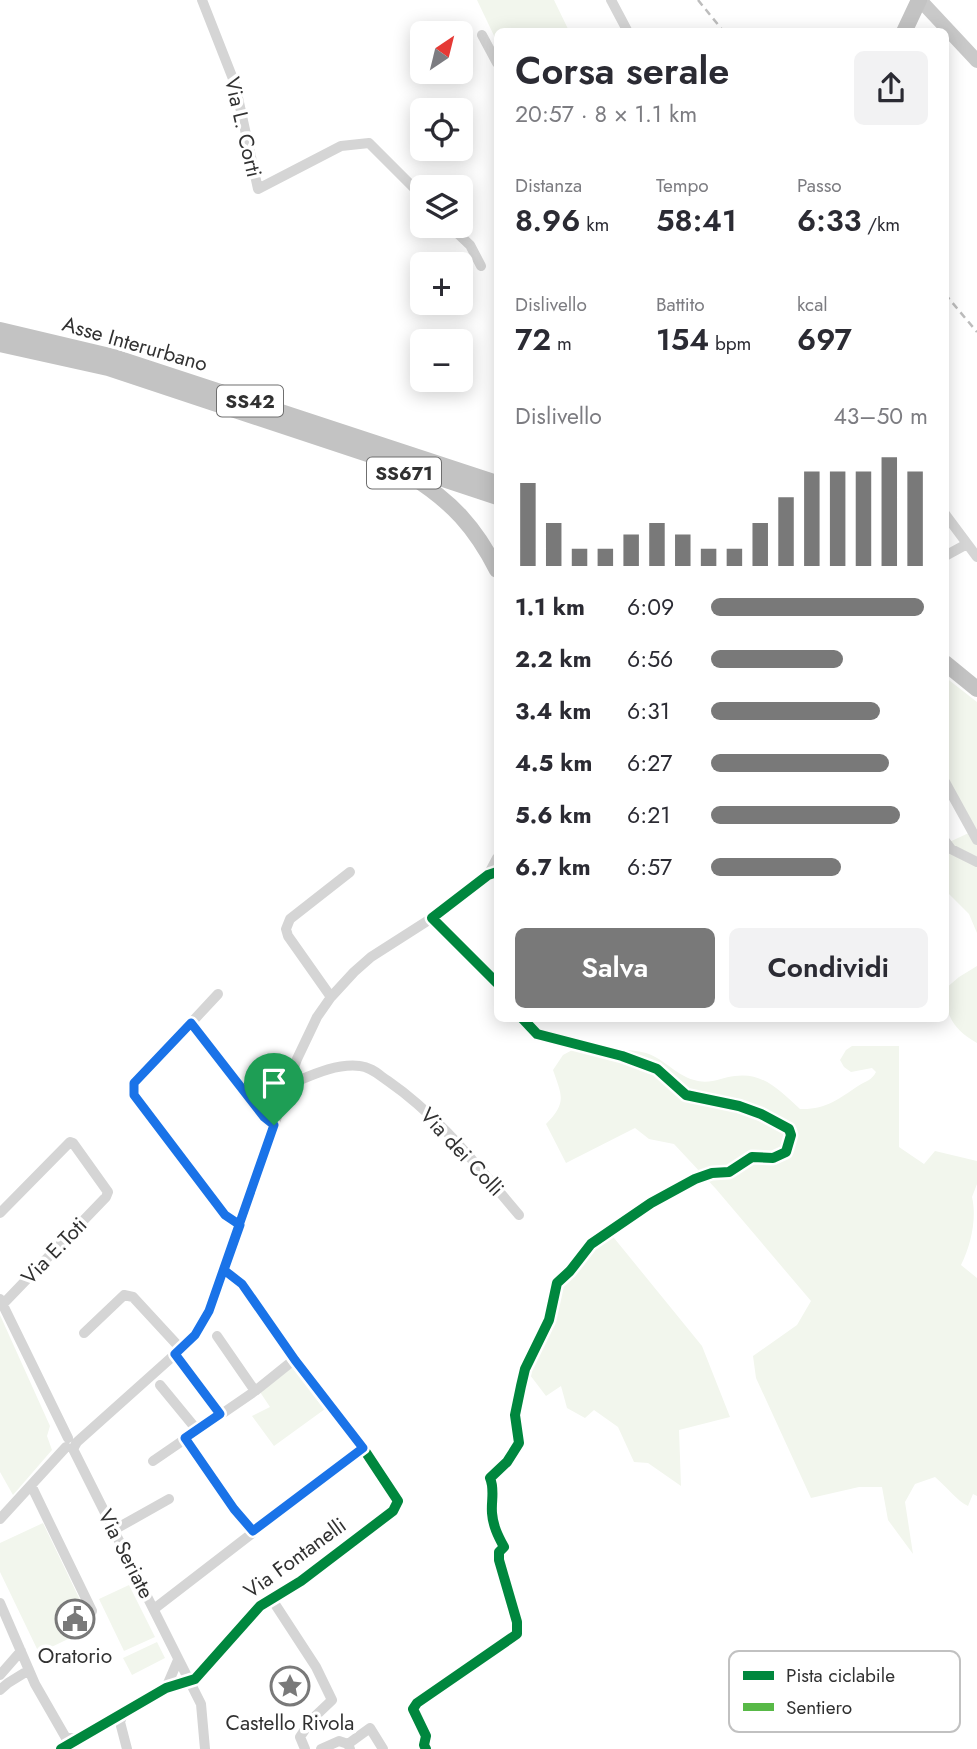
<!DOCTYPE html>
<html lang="it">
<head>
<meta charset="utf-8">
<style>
	body { margin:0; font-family:Jost,sans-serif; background:#f2f2f3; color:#2b2b33; height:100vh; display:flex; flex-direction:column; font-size:26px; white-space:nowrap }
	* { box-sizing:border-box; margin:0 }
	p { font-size:23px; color:#7c7c81 }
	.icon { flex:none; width:38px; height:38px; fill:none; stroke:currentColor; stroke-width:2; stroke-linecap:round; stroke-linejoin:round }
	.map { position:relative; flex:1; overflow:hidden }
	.panel { position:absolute; left:494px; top:28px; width:455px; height:994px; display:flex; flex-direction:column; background:#fff; border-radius:10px; box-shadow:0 4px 18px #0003 }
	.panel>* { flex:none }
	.needle { width:46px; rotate:35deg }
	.buttons { position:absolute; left:410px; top:21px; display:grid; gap:14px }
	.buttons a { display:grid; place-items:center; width:63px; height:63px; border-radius:10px; background:#fff; box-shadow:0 4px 18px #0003; font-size:35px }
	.pin { position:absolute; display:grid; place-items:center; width:60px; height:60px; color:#fff; margin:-72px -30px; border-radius:50% 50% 50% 0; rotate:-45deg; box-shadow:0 0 7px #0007 }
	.pin .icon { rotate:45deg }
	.round { display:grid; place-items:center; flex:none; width:74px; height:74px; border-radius:10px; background:#f2f2f3 }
	.overview { display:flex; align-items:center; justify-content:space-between; height:119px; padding:0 21px }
	h1 { font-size:38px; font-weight:600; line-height:52px }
	.stats { display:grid; grid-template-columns:repeat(3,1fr); gap:10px; height:119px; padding:7px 21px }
	.stats div { display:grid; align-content:center }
	.stats b { font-size:30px; font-weight:600 }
	.stats small { font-size:19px; font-weight:400 }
	.stats p { font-size:19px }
	.chart { height:196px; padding:14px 21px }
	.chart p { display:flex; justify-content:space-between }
	.chart svg { width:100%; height:126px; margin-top:7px; stroke:#797979; stroke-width:6 }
	.primary-button { display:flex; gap:14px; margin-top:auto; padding:14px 21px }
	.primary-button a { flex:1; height:80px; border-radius:10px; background:#797979; color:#fff; font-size:28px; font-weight:600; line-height:80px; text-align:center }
	.primary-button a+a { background:#f2f2f3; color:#2b2b33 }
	ul { padding:0 21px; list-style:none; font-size:23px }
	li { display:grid; grid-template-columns:112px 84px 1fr; align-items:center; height:52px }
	li i { height:18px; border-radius:9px; background:#797979 }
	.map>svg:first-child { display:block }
	.green { fill:#f2f6ed }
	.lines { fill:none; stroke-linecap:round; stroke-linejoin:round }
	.minor { stroke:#d5d5d5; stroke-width:10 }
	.major { stroke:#c9c9c9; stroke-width:14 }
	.highway { stroke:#c3c3c3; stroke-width:16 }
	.rail { stroke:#bdbdbd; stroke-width:2.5; stroke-dasharray:7 5; stroke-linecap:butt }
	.quiet { stroke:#58b947; stroke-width:9; stroke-dasharray:18 9; stroke-linecap:butt }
	.cycleway-casing { stroke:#fff; stroke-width:15 }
	.cycleway { stroke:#00873e; stroke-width:10 }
	.route-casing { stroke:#fff; stroke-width:14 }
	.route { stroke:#1a73e8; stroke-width:9 }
	.labels { text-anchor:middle; stroke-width:7; stroke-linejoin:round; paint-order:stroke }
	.shield { fill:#fff; stroke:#6f6f6f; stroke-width:2 }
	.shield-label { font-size:19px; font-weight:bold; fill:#313131 }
	.street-label { font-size:21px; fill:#313131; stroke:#fff }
	.poi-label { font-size:21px; fill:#313131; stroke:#fff }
	.key { fill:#fff; stroke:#c1c1c1; stroke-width:2 }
	.key-label { font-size:19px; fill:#313131 }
</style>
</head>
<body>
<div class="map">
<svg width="977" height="1749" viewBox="0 0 977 1749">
	<rect width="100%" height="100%" fill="#fff"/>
	<path class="green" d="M477 0H554L569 31 497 32V42Z
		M945 677 977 702V933L969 914 945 890V844L973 831 945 779Z
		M977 966V1043C954 1030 945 1016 945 989L959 977Z
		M852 1046H899V1147L924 1164 935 1151 977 1161V1184L972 1197C977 1218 971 1245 961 1265L977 1278V1496L973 1494 968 1506C957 1501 946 1486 935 1477L915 1484 905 1502 913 1554 888 1520 882 1487H859L811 1498 756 1378 753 1356 797 1325 811 1301 716 1189 674 1144 649 1139 635 1128 566 1163 546 1124C567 1103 562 1096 553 1070L563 1055 576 1048C599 1053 623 1046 646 1053 665 1059 677 1077 698 1081 712 1084 722 1077 735 1076 764 1072 781 1092 800 1109 825 1110 839 1099 858 1086 866 1081 872 1080 876 1072L872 1068 851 1072 844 1067 840 1060 846 1050Z
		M610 1233 702 1346 730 1417 679 1430 681 1486 648 1463 634 1462 618 1427 594 1410 585 1418 567 1408 561 1386 546 1396 530 1375 534 1361 553 1325 559 1292 583 1258Z
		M0 1315 50 1426 47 1436 52 1450 13 1495 0 1472Z
		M293 1365 325 1409 274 1446 252 1416 270 1407 260 1392Z
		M43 1523 93 1627 39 1653 0 1572V1543Z
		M129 1585 155 1637 124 1651 99 1599Z
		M157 1642 165 1658 132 1675 123 1658Z"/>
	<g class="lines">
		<path class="minor" d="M202 0 235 84 258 189 341 146 369 143 422 196
			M611 0 628 32
			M482 35 497 63
			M450 226 470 245 481 266
			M945 514 977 557
			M945 556 967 544
			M945 782 977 840
			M945 841 951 849 977 862
			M488 875 497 858
			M331 997 288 936 286 929 290 919 350 872
			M191 1023 218 994
			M288 1085C310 1076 335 1063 360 1066 371 1067 379 1075 388 1081 440 1117 478 1167 519 1215
			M0 1213 70 1142 73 1143 108 1192 106 1197 3 1304
			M240 1225 225 1215 134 1095V1083L191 1023 264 1117 274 1125
			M0 1299 68 1438
			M84 1333 124 1295 133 1297 181 1349
			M217 1336 255 1391
			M175 1354 220 1414
			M160 1385 197 1430
			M185 1438 234 1509 253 1531
			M73 1449 77 1442 181 1349C215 1315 227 1263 242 1218 261 1165 278 1112 297 1059L317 1017 331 997 354 972 371 957 432 918 488 875 497 872
			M73 1449 201 1704 205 1749
			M153 1461 255 1391 295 1359
			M31 1485 92 1611
			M0 1519 66 1447
			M112 1531 169 1499
			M271 1598 316 1667 332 1700 312 1719 300 1737 305 1749
			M0 1603 35 1684 66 1738H80
			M154 1609 363 1448
			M0 1675 21 1651
			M166 1688 178 1660
			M0 1690 8 1683 29 1670
			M123 1714 120 1722 127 1749
			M61 1749 166 1688 195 1679 260 1606 301 1581 393 1511 398 1501 363 1448 295 1359 242 1284 224 1270
			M321 1749 339 1741 348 1744
			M350 1749 348 1744 370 1728 383 1749"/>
		<path class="major" d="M920 0 977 61"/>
		<path class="highway" d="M904 32 919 0
			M0 330 114 357 497 483
			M0 344 108 368 497 497
			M411 476C452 502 475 527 497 570
			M945 663 977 689"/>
		<path class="rail" d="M698 0 724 32
			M945 294 977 332"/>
		<path class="quiet" d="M175 1354 220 1414
			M234 1509 253 1531"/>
		<defs>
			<path id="cycleway" d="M497 872 488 875 432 918 497 983
				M61 1749 166 1688 195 1679 260 1606 301 1581 393 1511 398 1501 363 1448 295 1359 242 1284 224 1270
				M426 1749 424 1745 426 1736 413 1709 417 1703 517 1634V1622L499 1560V1552L504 1547C498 1536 493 1526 492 1513 491 1501 495 1489 490 1478L507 1462 519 1443 515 1415 521 1386 525 1369 549 1320 557 1283 570 1271 591 1244 651 1203 695 1179 712 1173 729 1172 752 1157 773 1158 786 1152 791 1135 789 1129 761 1114 739 1106 686 1095 657 1069 622 1056 537 1034 522 1018"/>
		</defs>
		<use href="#cycleway" class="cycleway-casing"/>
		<use href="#cycleway" class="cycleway"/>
	</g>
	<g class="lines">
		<defs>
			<path id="route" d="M274 1125 264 1117 191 1023 134 1083V1095L225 1215 240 1225 224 1270 242 1284 295 1360 363 1448 253 1531 234 1509 185 1438 220 1414 175 1354 195 1335 209 1311 274 1125"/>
		</defs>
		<use href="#route" class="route-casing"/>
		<use href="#route" class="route"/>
	</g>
	<defs>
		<symbol id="civic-ring" viewBox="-11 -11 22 22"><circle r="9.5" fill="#fff" stroke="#797979" stroke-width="1.5"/><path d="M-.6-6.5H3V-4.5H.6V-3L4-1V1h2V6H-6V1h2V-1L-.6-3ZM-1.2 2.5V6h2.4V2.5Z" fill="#797979"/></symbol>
		<symbol id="sight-ring" viewBox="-11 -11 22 22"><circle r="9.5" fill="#fff" stroke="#797979" stroke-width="1.5"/><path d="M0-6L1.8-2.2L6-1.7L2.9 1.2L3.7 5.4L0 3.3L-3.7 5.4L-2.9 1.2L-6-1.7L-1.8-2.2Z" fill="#797979"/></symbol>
	</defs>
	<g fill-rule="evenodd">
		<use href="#civic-ring" x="53" y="1597" width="44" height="44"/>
		<use href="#sight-ring" x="268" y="1664" width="44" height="44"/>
	</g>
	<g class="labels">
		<g class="shield">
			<rect x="217" y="385.5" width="66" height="31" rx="5"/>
			<rect x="367" y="457.5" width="74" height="31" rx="5"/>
		</g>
		<g class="shield-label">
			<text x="250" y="408">SS42</text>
			<text x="404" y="480">SS671</text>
		</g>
		<g class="street-label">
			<text transform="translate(243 127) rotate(77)" y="7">Via L. Corti</text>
			<text transform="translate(135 344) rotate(16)" y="7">Asse Interurbano</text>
			<text transform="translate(462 1152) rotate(47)" y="7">Via dei Colli</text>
			<text transform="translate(54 1251) rotate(-46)" y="7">Via E.Toti</text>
			<text transform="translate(126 1554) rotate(63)" y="7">Via Seriate</text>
			<text transform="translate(295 1558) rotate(-36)" y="7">Via Fontanelli</text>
		</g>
		<g class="poi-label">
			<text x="75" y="1663">Oratorio</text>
			<text x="290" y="1730">Castello Rivola</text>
		</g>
	</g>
	<rect x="729" y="1651" width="231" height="81" rx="10" class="key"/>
	<rect x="743" y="1671" width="31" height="9" fill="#00873e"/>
	<rect x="743" y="1703" width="31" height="8" fill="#58b947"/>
	<g class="key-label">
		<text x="786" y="1682">Pista ciclabile</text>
		<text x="786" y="1714">Sentiero</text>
	</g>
</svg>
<div class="buttons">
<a><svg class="needle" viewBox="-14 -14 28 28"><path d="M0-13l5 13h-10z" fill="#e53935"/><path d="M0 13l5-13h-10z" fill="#7c7c81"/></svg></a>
<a><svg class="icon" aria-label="locate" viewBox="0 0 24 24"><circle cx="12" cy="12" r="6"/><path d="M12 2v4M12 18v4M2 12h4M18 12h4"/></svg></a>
<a><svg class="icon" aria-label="layers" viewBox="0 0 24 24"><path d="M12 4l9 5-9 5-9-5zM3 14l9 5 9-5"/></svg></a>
<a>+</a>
<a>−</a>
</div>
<div class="pin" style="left:274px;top:1125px;background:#1e9e55"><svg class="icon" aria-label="arrive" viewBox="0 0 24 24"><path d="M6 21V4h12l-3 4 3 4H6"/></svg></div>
<section class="panel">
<div class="overview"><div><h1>Corsa serale</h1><p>20:57 · 8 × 1.1 km</p></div><a class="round"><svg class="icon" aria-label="share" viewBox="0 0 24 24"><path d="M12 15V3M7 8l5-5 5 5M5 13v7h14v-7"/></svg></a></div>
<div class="stats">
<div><p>Distanza</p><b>8.96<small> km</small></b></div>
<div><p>Tempo</p><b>58:41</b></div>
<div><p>Passo</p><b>6:33<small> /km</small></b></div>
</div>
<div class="stats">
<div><p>Dislivello</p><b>72<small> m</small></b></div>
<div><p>Battito</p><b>154<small> bpm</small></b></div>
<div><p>kcal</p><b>697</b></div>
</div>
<div class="chart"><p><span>Dislivello</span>43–50 m</p>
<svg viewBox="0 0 160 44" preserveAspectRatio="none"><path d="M5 44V15M15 44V29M25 44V38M35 44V38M45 44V33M55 44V29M65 44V33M75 44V38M85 44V38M95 44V29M105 44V20M115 44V11M125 44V11M135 44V11M145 44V6M155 44V11"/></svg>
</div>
<ul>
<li><b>1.1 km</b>6:09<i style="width:98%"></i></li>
<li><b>2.2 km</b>6:56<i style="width:61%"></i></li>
<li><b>3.4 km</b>6:31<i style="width:78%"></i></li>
<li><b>4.5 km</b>6:27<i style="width:82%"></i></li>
<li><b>5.6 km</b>6:21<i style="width:87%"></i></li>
<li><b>6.7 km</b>6:57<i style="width:60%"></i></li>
</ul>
<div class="primary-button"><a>Salva</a><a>Condividi</a></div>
</section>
</div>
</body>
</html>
